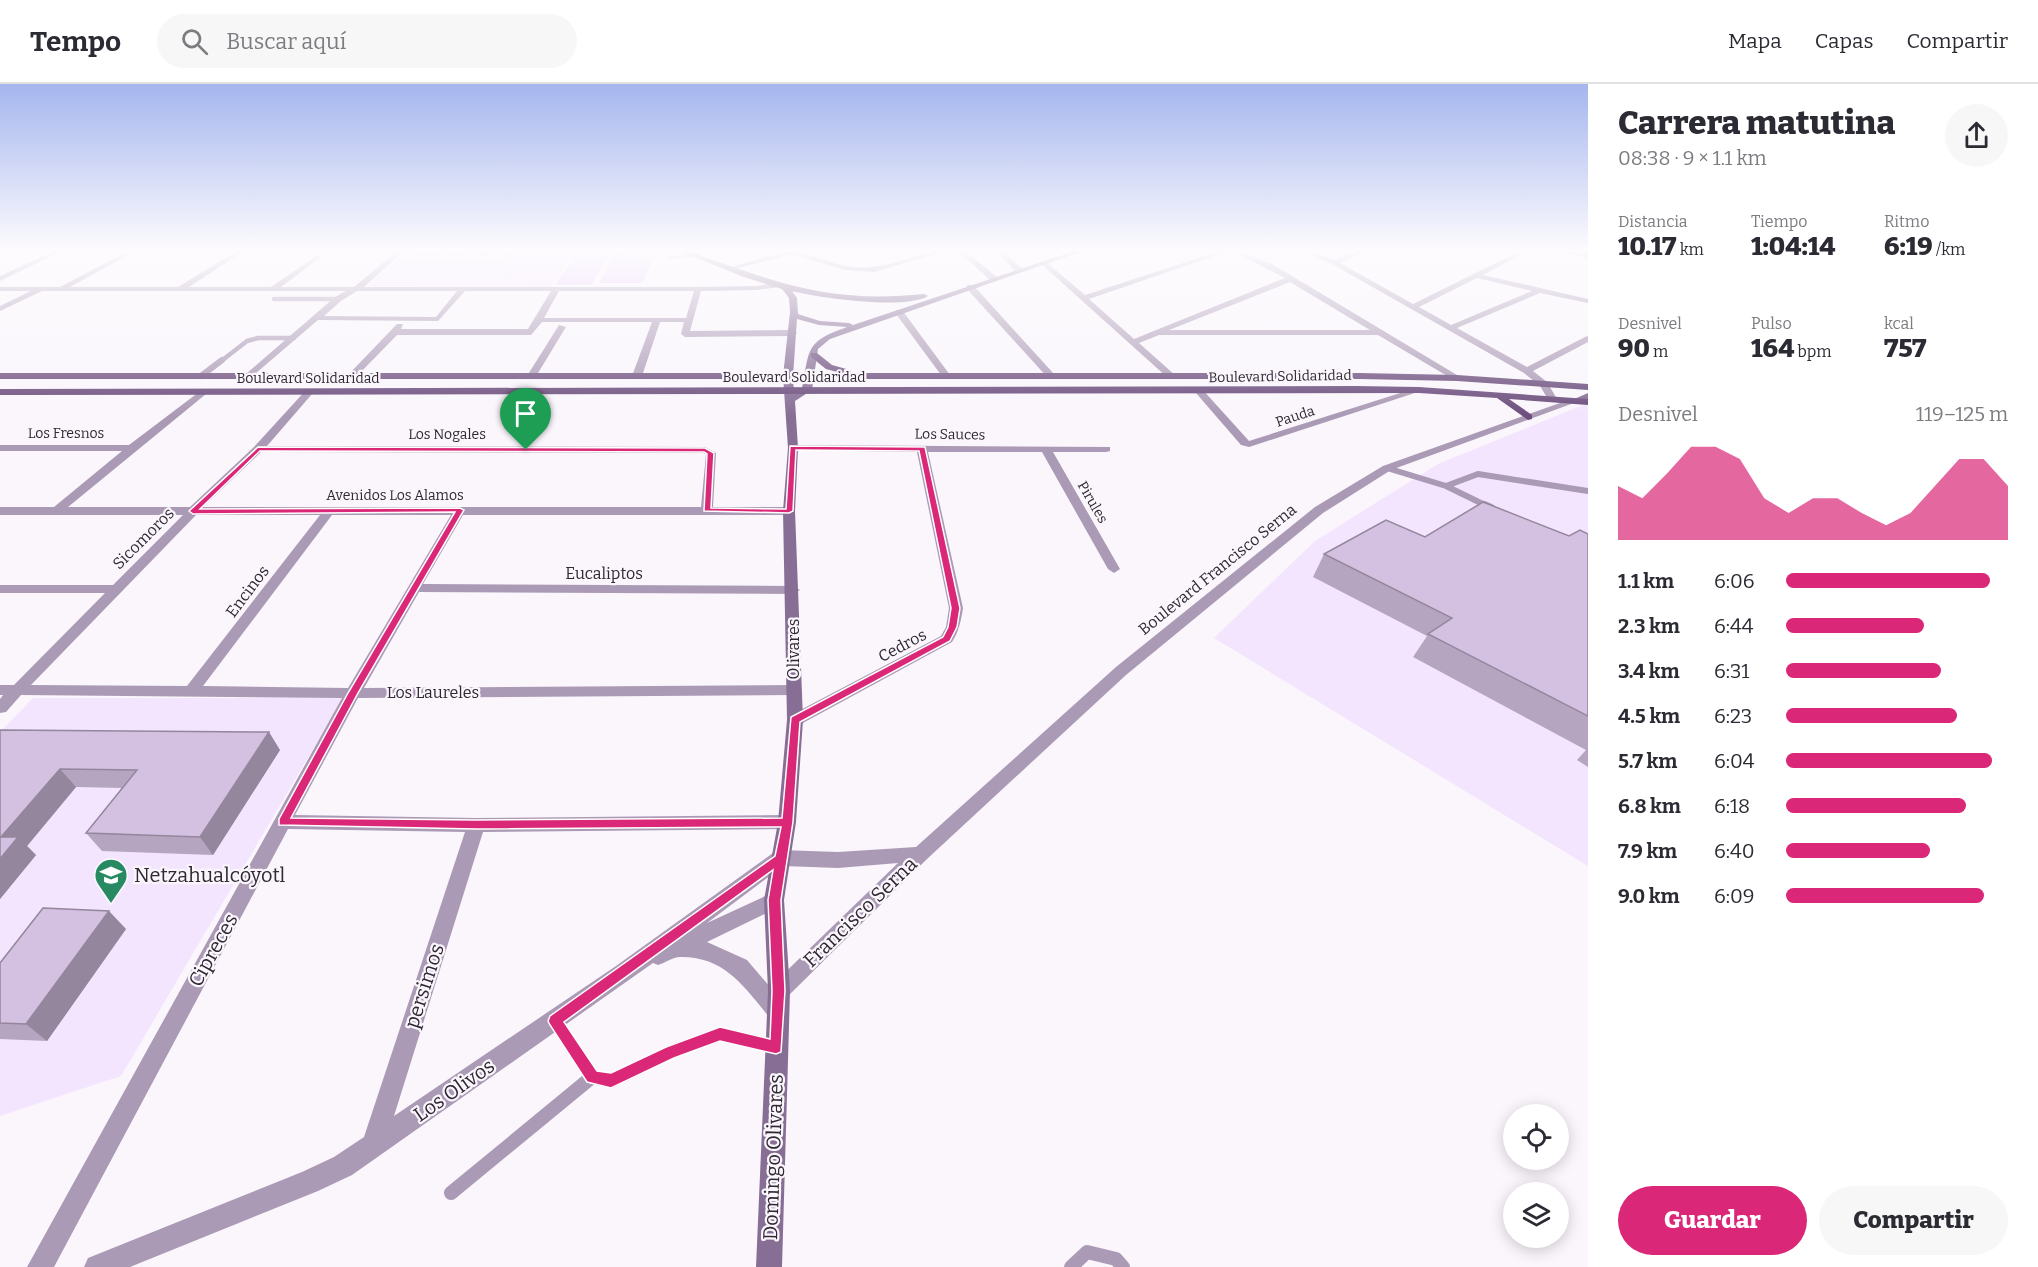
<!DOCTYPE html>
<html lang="es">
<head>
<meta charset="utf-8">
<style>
	body { margin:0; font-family:Bitter,serif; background:#f7f7f7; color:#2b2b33; height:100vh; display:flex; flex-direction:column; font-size:22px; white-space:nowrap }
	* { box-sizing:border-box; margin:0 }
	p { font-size:20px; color:#7c7c81 }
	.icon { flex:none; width:33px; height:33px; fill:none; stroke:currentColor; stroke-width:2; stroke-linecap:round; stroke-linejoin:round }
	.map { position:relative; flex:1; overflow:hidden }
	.drawer { display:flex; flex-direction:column; background:#fff; width:450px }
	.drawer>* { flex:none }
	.controls { position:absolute; left:1503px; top:1020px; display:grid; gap:12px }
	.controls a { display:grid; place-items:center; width:66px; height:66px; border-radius:50%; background:#fff; box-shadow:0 3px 15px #0003; font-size:30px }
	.pin { position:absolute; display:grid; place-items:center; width:51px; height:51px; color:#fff; margin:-62px -26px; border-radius:50% 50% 50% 0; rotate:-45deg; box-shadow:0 0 6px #0007 }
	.pin .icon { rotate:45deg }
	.round { display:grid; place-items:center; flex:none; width:63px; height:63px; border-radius:32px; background:#f7f7f7 }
	.overview { display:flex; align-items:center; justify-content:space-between; height:102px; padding:0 30px }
	h1 { font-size:33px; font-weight:800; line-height:45px }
	.figures { display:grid; grid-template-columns:repeat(3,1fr); gap:9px; height:102px; padding:6px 30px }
	.figures div { display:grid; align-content:center }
	.figures b { font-size:26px; font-weight:800 }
	.figures small { font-size:16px; font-weight:400 }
	.figures p { font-size:16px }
	.chart { height:168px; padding:12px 30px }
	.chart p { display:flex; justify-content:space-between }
	.chart svg { width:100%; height:108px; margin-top:6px; fill:#db2777; opacity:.7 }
	.action { display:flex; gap:12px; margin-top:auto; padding:12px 30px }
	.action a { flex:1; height:69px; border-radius:36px; background:#db2777; color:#fff; font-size:24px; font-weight:800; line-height:69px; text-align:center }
	.action a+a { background:#f7f7f7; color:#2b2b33 }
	ul { padding:0 30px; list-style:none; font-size:20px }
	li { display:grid; grid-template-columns:96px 72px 1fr; align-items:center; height:45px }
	li i { height:15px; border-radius:8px; background:#db2777 }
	header { display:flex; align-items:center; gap:36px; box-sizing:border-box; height:84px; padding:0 30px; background:#fff; border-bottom:2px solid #e1e1e2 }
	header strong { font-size:28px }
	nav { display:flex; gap:33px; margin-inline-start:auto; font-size:21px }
	.search { width:420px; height:54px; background:#f7f7f7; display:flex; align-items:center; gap:15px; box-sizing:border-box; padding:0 21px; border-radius:33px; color:#7c7c81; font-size:22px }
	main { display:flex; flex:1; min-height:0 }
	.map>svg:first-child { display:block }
	.built { fill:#f3e5fd }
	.green { fill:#e8ccfa }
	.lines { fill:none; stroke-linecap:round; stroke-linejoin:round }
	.path { stroke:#b3adb5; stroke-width:2; stroke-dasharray:2 1.5; stroke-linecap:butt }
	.lane-far3 { stroke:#ab9ab5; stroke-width:4.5 }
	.lane-far2 { stroke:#ab9ab5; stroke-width:6 }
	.lane-far1 { stroke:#ab9ab5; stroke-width:8 }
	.lane { stroke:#ab9ab5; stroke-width:14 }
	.street { fill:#ab9ab5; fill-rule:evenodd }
	.secondary { fill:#866e95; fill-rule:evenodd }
	.primary { fill:#6c4e7d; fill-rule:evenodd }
	.wall { fill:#b6a5c1 }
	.shaded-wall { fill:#94869d }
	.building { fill:#d4c0e0; stroke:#94869d; stroke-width:1.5 }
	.route { fill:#db2777; stroke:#fff; stroke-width:1.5; fill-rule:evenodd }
	.labels { text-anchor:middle; stroke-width:4.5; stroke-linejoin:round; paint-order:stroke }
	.far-street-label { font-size:14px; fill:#302834; stroke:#faf6fc }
	.street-label { font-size:16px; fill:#302834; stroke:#faf6fc }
	.near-poi-label { font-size:20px; fill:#302834; stroke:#faf6fc; text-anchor:start }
	.near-street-label { font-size:20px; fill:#302834; stroke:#faf6fc }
</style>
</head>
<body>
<header>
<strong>Tempo</strong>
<div class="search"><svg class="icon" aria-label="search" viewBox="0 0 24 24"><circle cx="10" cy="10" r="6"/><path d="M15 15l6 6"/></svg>Buscar aquí</div>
<nav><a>Mapa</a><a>Capas</a><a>Compartir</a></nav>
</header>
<main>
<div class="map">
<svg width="1588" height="1183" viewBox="0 0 1588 1183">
	<rect width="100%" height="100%" fill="#faf6fc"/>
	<path class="built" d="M400 173H571L551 203 367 202Z
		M1588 319V782L1214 554 1315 457 1438 380Z
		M33 614H343L121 992 0 1032V648Z"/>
	<path class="green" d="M574 174H607L591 201H555Z
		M612 175 653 176 642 199H599Z"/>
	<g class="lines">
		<path class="path" d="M413 171H471
			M497 171 657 173
			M617 171 634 167
			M332 172 372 171"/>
		<path class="lane-far3" d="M274 215H338
			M220 278 247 257 258 254H294"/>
		<path class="lane-far2" d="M201 292 222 276
			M1387 384 1446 402
			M1487 422 1446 402 1478 390 1588 407"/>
		<path class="lane-far1" d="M1484 421 1491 424"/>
		<path class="lane" d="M555 937 592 993 611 997 671 968 720 950 776 963
			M451 1109 592 993
			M1071 1183 1087 1168 1116 1175 1123 1183"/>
		<path class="street" d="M54 167H62L0 197V192Z
			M128 167H136L70 203H178L237 167H244L189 203H271L319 170 321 173 281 203H354L397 167H404L364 203H698L757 202 777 199H780V203L757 206 701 207 690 247 793 246 797 249 793 252 685 253 681 250 684 238H660L642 292 637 295 632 292 652 238H542L531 251H397L355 294H349V290L397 240H403L401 245H528L551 207H465L438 237 318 236 249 295 246 294V290L335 213 346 207H42L0 227V222L31 207H0V203H60ZM357 207H457L436 233 324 232 341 217ZM559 207H694L686 234H544Z
			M482 167H489L484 172H480Z
			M788 167C806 167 825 178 845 182 875 188 906 175 935 167H945L874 188 845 186 791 170 731 186 727 184Z
			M958 167H965L997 193V197H991Z
			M996 167H1003L1022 184V188H1016Z
			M1220 167H1229L1089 215 1134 255 1285 194 1232 167H1240L1272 180 1462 294 1454 296 1378 251H1159L1139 259 1176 292 1168 294 1039 178 1045 177 1085 211ZM1290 198 1370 246H1169Z
			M1303 167H1311L1334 176 1358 167H1367L1340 179 1413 220 1520 167H1528L1483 191 1588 215V219L1540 209 1457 244 1527 283 1585 253 1588 252V258L1533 287 1547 298 1557 315 1549 317 1540 302 1524 289 1332 180ZM1477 194 1532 207 1451 241 1419 223Z
			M1561 167 1588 170V174L1562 168Z
			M695 170 693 173 670 175 667 173Z
			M967 201H973L1054 290V294H1048L967 205Z
			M896 226H902L950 291V295H944L896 230Z
			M559 241 566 243 535 294H529L527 292Z
			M1199 304 1202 305 1249 357 1416 304 1424 306 1249 363 1241 361 1196 309 1194 307Z
			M203 305 206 306V310L68 423H190L254 363 306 306H312V310L267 362 705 363 716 369 713 423H789L795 427 789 431H463L423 500 793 502 800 506 793 510 419 508 364 604 794 601 802 606 794 611 358 614 295 731 476 734 787 731 793 733 796 738 793 743 787 745 483 748 394 1032 616 882 773 769 780 766 838 768 916 763 1116 583 1315 423 1383 382 1574 314 1582 316 1391 386 1323 429 1126 591 927 775 786 914 782 916 789 927 786 934 778 937 770 934C745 904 725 872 680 873 673 873 665 879 658 881L653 879 352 1091 318 1107 130 1183H84L88 1174 302 1088 334 1073 364 1053 465 748 288 745 54 1183H27L342 614 21 611 6 628 0 629V615L3 611H0V601H14L105 509H0V501H113L183 431H0V423H54L122 367H0V361H129ZM261 368 703 369 706 370 701 423H203ZM196 431H320L187 602 31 601ZM332 431H451L348 604 203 602ZM898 779 770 903 747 876 707 858 781 822 784 816 781 810 774 808 707 839 783 782 838 784Z
			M793 361 1110 363V367L1106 368H1053L1120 485 1114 489 1108 485 1042 368H928L963 524C961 537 959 547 952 558L801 640H789L787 636 789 632 941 552 946 543 949 524 917 368 789 366V362Z"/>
		<path class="secondary" d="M679 167H688C775 198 829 220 924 210L928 212C905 226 819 214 792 207L797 214 798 230 820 237 849 239 853 241 1074 167H1083L830 255 818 265 812 306 795 317 798 364 795 427 803 636 796 738 784 816 790 907 782 1183H756L768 907 764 816 778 738 787 636 783 427 788 364 783 292 790 228 789 214 782 205 744 193ZM797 235 819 241 847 243C805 258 810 264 802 305L794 310 793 292Z
			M1588 309V315L1577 319 1572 316Z"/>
		<path class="primary" d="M811 269H817L832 281 850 286 851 289H1360L1457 291 1588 300V306L1457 297 1360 295H0V289H841L826 285 811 273Z
			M1356 302 1419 303 1588 315V321L1509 315 1532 331V335L1528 336 1497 314 1419 309 0 311V305Z"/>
	</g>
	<path class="wall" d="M1588 450V683L1577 676 1586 666 1413 573 1427 552 1313 493 1324 470 1425 453 1569 452Z
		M0 646 280 666 213 771 102 767 86 749 122 704 76 703 27 762 36 771 0 815Z
		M126 845 47 957 0 955V879Z"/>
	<path class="shaded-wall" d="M269 648 280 666 213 771 200 753Z
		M60 685 76 703 27 762 36 771 0 815V775L1 753Z
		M109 827 126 845 47 957 26 940Z"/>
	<path class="building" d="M1483 418 1569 452 1580 446 1588 450V632L1428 550 1452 534 1324 470 1386 436 1425 453Z
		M0 646 269 648 200 753 86 749 137 686 60 685 1 753H18L0 775Z
		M43 824 109 827 26 940 0 939V879Z"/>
	<linearGradient id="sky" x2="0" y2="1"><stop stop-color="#a5b6ee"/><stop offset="0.5" stop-color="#fdfbfe"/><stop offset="1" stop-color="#fdfbfe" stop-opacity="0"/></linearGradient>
	<rect width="1588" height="332" fill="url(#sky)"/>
	<path class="route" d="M790 362 925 363 960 524 957 543 950 557 800 638 793 738 781 816 785 907 781 968 776 970 720 957 674 974 611 1004 587 998 550 941 548 937 550 932 775 772 781 743 476 745 279 741V735L348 609 455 428 193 430 189 427 258 363 705 364 714 369 711 424 786 425ZM796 366 919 367 951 524 948 543 943 553 791 633 782 734 476 736 291 734 358 609 464 426 460 424 200 425 260 367 704 368 707 370 704 427 789 429 793 427ZM773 786 768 816 772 907 770 955 720 943 666 963 611 989 597 987 564 938Z"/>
	<defs>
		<symbol id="school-pin" viewBox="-11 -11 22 30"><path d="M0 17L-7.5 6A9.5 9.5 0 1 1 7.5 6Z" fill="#288a63" stroke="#faf6fc"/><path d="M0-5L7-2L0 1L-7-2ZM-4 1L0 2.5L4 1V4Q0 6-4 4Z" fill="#fff"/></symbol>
	</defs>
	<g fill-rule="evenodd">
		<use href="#school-pin" x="92" y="772" width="38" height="52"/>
	</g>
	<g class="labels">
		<g class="far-street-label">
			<text transform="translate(1280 292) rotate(-1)" y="5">Boulevard Solidaridad</text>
			<text x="794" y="298">Boulevard Solidaridad</text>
			<text x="308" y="299">Boulevard Solidaridad</text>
			<text transform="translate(1295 332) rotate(-18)" y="5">Pauda</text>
			<text x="66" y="354">Los Fresnos</text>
			<text x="447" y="355">Los Nogales</text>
			<text transform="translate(950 350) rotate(1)" y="5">Los Sauces</text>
			<text x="395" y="416">Avenidos Los Alamos</text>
			<text transform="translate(1093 418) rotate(60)" y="5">Pirules</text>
		</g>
		<g class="street-label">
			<text transform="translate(143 454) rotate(-45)" y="6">Sicomoros</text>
			<text transform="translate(1217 485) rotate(-39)" y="6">Boulevard Francisco Serna</text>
			<text x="604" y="495">Eucaliptos</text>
			<text transform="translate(247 507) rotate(-53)" y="6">Encinos</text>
			<text transform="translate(902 561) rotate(-28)" y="6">Cedros</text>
			<text transform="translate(793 565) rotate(-90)" y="6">Olivares</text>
			<text x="433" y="614">Los Laureles</text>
		</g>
		<g class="near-poi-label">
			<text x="134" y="798">Netzahualcóyotl</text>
		</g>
		<g class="near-street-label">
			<text transform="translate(860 828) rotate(-44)" y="7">Francisco Serna</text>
			<text transform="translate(213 866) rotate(-61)" y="7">Cipreces</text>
			<text transform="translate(424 902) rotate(-72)" y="7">persimos</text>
			<text transform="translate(454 1006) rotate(-35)" y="7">Los Olivos</text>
			<text transform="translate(773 1073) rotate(-88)" y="7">Domingo Olivares</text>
		</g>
	</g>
</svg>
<div class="controls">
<a><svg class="icon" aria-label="locate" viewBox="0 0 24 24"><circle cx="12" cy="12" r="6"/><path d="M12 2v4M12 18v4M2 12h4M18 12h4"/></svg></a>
<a><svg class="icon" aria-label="layers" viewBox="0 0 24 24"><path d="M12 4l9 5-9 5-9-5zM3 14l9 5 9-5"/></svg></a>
</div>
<div class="pin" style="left:526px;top:366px;background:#1e9e55"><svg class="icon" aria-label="arrive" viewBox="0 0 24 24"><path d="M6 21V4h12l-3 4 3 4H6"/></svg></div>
</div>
<section class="drawer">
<div class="overview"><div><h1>Carrera matutina</h1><p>08:38 · 9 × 1.1 km</p></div><a class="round"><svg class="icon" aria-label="share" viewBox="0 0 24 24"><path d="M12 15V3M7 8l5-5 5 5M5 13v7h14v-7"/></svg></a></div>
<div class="figures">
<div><p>Distancia</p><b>10.17<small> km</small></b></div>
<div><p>Tiempo</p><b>1:04:14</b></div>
<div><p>Ritmo</p><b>6:19<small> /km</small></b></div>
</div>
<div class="figures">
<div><p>Desnivel</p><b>90<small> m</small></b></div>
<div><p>Pulso</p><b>164<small> bpm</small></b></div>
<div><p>kcal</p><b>757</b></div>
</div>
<div class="chart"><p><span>Desnivel</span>119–125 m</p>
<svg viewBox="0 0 160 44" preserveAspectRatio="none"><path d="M0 44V22L10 27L20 17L30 6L40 6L50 11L60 27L70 33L80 27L90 27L100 33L110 38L120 33L130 22L140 11L150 11L160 22V44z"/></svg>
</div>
<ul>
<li><b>1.1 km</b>6:06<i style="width:92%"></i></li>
<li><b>2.3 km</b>6:44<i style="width:62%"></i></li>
<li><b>3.4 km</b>6:31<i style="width:70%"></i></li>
<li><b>4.5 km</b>6:23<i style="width:77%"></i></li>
<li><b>5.7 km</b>6:04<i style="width:93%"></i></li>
<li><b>6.8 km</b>6:18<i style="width:81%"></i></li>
<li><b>7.9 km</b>6:40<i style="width:65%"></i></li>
<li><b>9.0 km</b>6:09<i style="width:89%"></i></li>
</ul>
<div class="action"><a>Guardar</a><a>Compartir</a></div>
</section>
</main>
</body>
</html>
